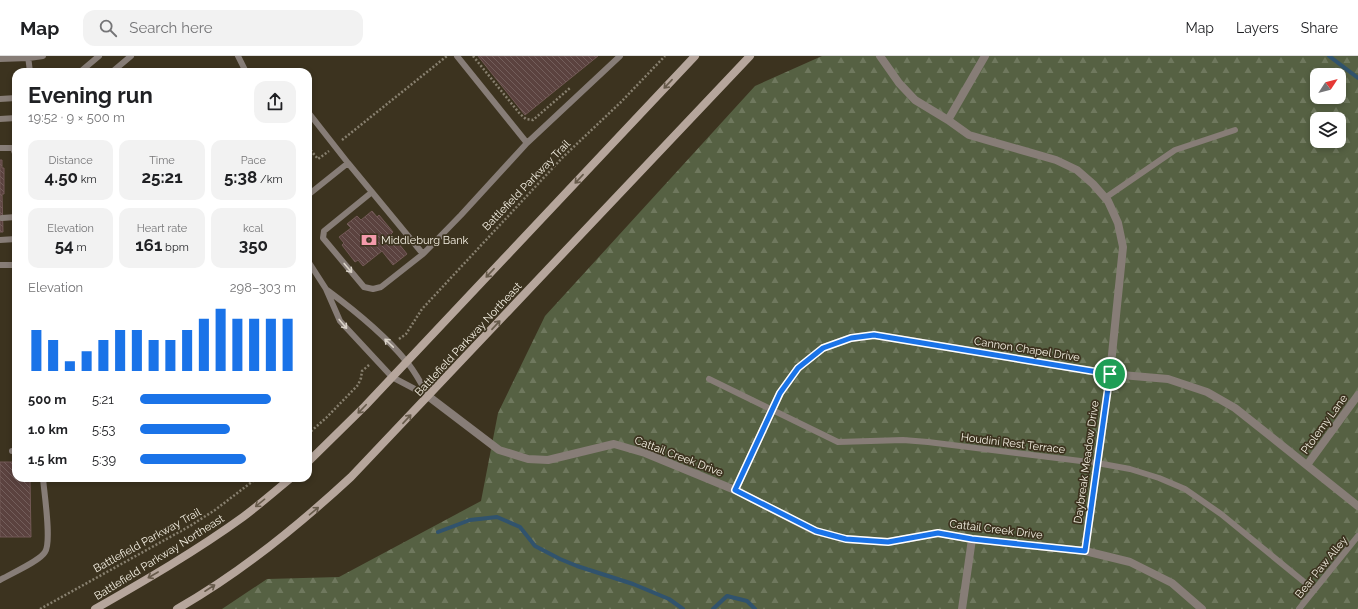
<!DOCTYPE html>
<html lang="en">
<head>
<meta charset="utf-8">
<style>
	body { margin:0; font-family:Raleway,sans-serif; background:#f2f2f2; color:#202124; height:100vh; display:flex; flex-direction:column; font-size:15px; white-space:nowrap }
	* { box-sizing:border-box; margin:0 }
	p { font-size:13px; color:#757577 }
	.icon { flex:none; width:22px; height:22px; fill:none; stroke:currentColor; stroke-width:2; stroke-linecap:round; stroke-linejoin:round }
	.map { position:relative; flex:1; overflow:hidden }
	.drawer { position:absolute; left:12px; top:12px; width:300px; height:414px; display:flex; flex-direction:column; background:#fff; border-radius:12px; box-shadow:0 2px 6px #0003 }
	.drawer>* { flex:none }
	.needle { width:26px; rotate:54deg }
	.tools { position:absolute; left:1310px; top:12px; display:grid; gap:8px }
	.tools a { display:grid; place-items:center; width:36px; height:36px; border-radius:8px; background:#fff; box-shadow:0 2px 6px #0003; font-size:20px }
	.pin { position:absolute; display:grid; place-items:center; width:34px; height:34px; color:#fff; margin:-17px; border:2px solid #fff; border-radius:50%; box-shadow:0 1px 4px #0007 }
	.round { display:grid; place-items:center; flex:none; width:42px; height:42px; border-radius:12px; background:#f2f2f2 }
	.summary { display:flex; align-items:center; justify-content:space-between; height:68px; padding:0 16px }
	h1 { font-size:22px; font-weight:700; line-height:30px }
	.metrics { display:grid; grid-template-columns:repeat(3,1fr); gap:6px; height:68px; padding:4px 16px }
	.metrics div { display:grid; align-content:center; border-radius:10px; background:#f2f2f2; text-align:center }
	.metrics b { font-size:17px; font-weight:700 }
	.metrics small { font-size:11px; font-weight:400 }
	.metrics p { font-size:11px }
	.chart { height:112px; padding:8px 16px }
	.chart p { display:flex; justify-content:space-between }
	.chart svg { width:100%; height:72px; margin-top:4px; stroke:#1a73e8; stroke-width:6 }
	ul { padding:0 16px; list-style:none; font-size:13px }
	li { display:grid; grid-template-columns:64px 48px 1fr; align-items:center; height:30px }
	li i { height:10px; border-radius:5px; background:#1a73e8 }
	header { display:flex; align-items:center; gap:24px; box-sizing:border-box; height:56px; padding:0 20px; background:#fff; border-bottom:1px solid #e0e0e0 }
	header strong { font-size:19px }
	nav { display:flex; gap:22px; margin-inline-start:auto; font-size:14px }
	.search { width:280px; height:36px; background:#f2f2f2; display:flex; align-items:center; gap:10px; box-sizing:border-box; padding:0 14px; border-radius:12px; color:#757577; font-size:15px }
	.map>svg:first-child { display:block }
	.forest { fill:url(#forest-firs); fill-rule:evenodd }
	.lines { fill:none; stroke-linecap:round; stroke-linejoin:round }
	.stream { stroke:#31536d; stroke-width:4 }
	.building { fill:url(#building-back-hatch); stroke:#735956 }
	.path { stroke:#88806f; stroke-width:2.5; stroke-dasharray:2 2; stroke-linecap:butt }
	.lane { stroke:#877d77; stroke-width:6 }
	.street { stroke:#877d77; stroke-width:8 }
	.secondary { stroke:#b6a69c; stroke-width:8 }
	.oneway { stroke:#675b4b }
	.oneway2 { stroke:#dad3c8 }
	.route-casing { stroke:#fff; stroke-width:8 }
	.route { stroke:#1a73e8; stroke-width:5 }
	.labels { text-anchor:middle; stroke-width:3.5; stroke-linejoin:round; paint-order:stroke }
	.street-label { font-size:11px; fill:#f5f0e3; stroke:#3c331f }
	.poi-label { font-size:11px; fill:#f5f0e3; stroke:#3c331f; text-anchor:start }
</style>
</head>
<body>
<header>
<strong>Map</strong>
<div class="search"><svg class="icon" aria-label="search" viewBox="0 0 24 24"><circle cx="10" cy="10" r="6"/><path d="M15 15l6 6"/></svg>Search here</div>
<nav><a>Map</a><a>Layers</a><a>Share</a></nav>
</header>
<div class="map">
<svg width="1358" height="553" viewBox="0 0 1358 553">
	<defs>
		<pattern id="forest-firs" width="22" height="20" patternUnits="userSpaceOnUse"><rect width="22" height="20" fill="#566143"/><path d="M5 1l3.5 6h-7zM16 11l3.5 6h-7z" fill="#6f785e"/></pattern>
		<pattern id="building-back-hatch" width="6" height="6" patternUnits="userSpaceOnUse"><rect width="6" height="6" fill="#5b423f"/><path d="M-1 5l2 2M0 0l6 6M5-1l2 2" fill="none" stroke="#735e5b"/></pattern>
	</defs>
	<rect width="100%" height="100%" fill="#3c331f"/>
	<path class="forest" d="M822 0H1358V553H222L267 523 339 521 481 445 498 357 545 260 755 30ZM1317 19H1339V41H1317ZM1317 63H1339V85H1317Z"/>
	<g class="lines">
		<path class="stream" d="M1329 0 1358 22
			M438 476 470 464 497 461 520 471 535 490 560 503 577 510 633 528 669 543 683 553
			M713 553 727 540 747 545 755 553"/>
	</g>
	<path class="building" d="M478 0H598L525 59Z
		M0 104H2V112H4V138H2L3 176H0Z
		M372 155 377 161 379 159 393 176 391 178 407 198 393 209 382 195 363 210 358 204 355 206 342 189 344 187 339 181 351 172 347 168 357 160 361 164Z
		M0 406H16V422H30L31 481H0Z"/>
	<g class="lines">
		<path class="path" d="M473 0 520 58 526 63 533 64 570 32
			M342 84 447 0
			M308 91 318 103 329 95
			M399 283 406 278 422 253 562 102 621 46 665 0
			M308 378 326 362 358 329 361 322 362 315 369 309
			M40 553 190 470 215 454 257 422"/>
		<path class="lane" d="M28 0 30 16
			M238 0 246 16
			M457 0 527 87
			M0 3 29 2 43 0
			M80 16 99 0
			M112 16 131 0
			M0 43 16 42
			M308 56 348 107
			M0 63 16 62
			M0 92H13L16 100
			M372 136 324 175 323 182 364 231 373 233 381 231 423 198
			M308 139 348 107 423 198 461 159 527 87 620 0
			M1105 142 1175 94 1235 74
			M2 162 16 161
			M0 184 16 183
			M308 205 326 233 340 265 392 321 428 340
			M0 209H16
			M327 234C354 254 385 279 406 305 415 315 421 328 428 339
			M709 323 838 386 903 384 928 386 1097 407 1130 413 1159 422 1185 433 1221 458 1314 534
			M12 395H16
			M0 524C10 518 40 505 45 496 52 486 44 436 43 422
			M1299 553 1358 480"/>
		<path class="street" d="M880 0 899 27 915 44 948 64 969 79 1056 104 1077 114 1093 128 1108 145 1118 167 1123 191 1110 318 1085 495
			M948 64 985 0
			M428 340 499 394 528 403 548 404 614 388 645 397 735 434 815 475 846 483 888 486 938 477 972 483 1085 495 1130 506 1172 527 1202 553
			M1307 409 1358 339
			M735 434 780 337 798 312 823 292 851 282 874 279 1110 318 1168 323 1207 336 1235 352 1358 450
			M962 553 972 483"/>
		<path class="secondary" d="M308 406 365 350 695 0
			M95 553C146 524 196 495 243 461 259 449 275 435 291 422
			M177 553C241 517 298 470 351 421L750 0"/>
	</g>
	<defs><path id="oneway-shaft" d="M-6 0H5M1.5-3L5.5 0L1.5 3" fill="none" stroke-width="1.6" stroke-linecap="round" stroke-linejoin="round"/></defs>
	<g class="oneway">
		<use href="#oneway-shaft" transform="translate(668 28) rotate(133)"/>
		<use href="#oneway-shaft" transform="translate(579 123) rotate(133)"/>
		<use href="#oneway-shaft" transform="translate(490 217) rotate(133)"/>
		<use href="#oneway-shaft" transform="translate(496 269) rotate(-47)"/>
		<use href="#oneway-shaft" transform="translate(362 353) rotate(134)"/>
		<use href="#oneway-shaft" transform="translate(407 363) rotate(-47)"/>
		<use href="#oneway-shaft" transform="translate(260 447) rotate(141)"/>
		<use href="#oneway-shaft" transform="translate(314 455) rotate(-40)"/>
		<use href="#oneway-shaft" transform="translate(153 519) rotate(150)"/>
		<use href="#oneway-shaft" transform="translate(210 532) rotate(-33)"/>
	</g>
	<g class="oneway2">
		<use href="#oneway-shaft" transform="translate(348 212) rotate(50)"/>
		<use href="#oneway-shaft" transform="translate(343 268) rotate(50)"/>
		<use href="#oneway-shaft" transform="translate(389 287) rotate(-136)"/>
	</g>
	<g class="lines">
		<defs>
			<path id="route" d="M874 279 1110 318 1085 495 972 483 938 477 888 486 846 483 816 475 735 434 780 337 798 312 823 292 851 282Z"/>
		</defs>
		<use href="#route" class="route-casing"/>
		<use href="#route" class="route"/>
	</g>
	<defs>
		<symbol id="bank-bare" viewBox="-9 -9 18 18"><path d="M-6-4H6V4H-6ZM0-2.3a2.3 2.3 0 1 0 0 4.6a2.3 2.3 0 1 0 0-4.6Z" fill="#f39aab" stroke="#3c331f" stroke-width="2.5" paint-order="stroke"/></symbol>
	</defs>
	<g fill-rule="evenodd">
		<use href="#bank-bare" x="358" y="173" width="22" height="22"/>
	</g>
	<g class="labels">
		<g class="street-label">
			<text transform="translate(526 129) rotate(-46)" y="4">Battlefield Parkway Trail</text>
			<text transform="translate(468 283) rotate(-47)" y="4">Battlefield Parkway Northeast</text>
			<text transform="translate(1027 293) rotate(9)" y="4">Cannon Chapel Drive</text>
			<text transform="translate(1324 368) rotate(-54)" y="4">Ptolemy Lane</text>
			<text transform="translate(1013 387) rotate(7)" y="4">Houdini Rest Terrace</text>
			<text transform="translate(679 400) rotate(21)" y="4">Cattail Creek Drive</text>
			<text transform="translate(1086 406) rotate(-82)" y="4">Daybreak Meadow Drive</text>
			<text transform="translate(996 473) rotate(7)" y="4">Cattail Creek Drive</text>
			<text transform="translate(147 484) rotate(-29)" y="4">Battlefield Parkway Trail</text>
			<text transform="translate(159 501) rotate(-32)" y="4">Battlefield Parkway Northeast</text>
			<text transform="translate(1321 511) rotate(-51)" y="4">Bear Paw Alley</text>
		</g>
		<g class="poi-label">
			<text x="381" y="188">Middleburg Bank</text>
		</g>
	</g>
</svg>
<div class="tools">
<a><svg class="needle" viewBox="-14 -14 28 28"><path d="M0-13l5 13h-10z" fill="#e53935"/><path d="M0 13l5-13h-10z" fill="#757577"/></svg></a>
<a><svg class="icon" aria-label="layers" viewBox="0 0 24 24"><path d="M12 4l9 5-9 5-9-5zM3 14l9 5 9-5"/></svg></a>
</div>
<div class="pin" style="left:1110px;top:318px;background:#1e9e55"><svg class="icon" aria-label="arrive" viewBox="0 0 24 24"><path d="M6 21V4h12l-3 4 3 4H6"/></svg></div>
<section class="drawer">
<div class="summary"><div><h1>Evening run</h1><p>19:52 · 9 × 500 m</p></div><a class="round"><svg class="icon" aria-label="share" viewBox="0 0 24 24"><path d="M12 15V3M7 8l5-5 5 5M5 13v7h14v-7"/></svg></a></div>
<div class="metrics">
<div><p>Distance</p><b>4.50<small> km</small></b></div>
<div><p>Time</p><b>25:21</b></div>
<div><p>Pace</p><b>5:38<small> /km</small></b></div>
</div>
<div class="metrics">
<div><p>Elevation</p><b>54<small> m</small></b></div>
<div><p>Heart rate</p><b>161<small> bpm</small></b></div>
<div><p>kcal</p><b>350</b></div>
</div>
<div class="chart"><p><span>Elevation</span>298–303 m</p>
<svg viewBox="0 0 160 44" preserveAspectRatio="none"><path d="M5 44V19M15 44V25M25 44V38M35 44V32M45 44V25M55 44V19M65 44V19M75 44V25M85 44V25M95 44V19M105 44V12M115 44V6M125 44V12M135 44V12M145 44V12M155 44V12"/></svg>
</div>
<ul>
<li><b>500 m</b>5:21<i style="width:84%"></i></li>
<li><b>1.0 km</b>5:53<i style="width:58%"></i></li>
<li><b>1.5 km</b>5:39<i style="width:68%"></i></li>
</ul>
</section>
</div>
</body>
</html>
